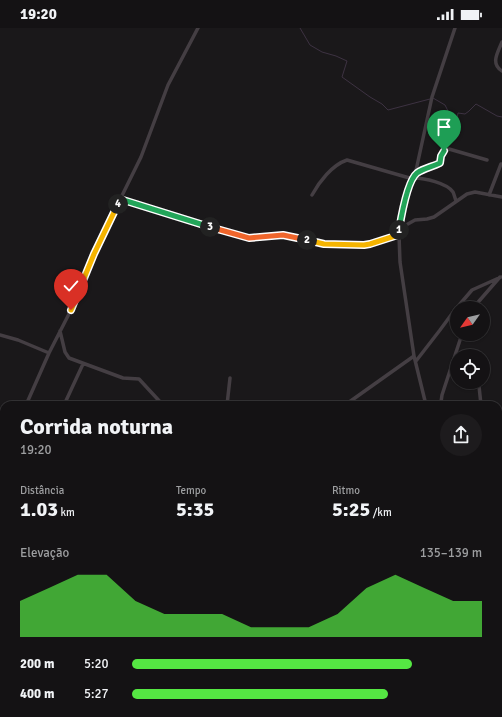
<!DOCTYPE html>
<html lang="pt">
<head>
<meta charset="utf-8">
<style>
	body { margin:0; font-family:Signika,sans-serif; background:#1d1b1d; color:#f1f3f6; height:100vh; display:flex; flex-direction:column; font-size:15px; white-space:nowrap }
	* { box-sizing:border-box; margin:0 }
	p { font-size:13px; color:#9d9ea0 }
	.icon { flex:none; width:22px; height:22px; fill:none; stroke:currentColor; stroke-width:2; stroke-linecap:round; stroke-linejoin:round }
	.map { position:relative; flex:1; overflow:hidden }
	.drawer { position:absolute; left:0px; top:373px; width:502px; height:316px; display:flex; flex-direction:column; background:#141214; border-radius:12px 12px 0 0; box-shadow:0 1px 3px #0004,0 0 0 1px #333234 }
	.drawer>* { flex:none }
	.needle { width:26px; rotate:236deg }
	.fabs { position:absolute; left:450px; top:273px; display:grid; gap:8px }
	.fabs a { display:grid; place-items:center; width:40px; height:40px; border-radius:50%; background:#141214; box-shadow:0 1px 3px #0004,0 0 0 1px #333234; font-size:20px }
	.pin { position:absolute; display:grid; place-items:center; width:34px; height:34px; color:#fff; margin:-41px -17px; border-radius:50% 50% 50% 0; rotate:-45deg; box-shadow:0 0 4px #0007 }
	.pin .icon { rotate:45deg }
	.km { position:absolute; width:20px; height:20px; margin:-10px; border-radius:50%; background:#222; color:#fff; font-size:11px; line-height:20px; text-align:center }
	.round { display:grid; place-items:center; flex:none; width:42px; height:42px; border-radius:21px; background:#1d1b1d }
	.headline { display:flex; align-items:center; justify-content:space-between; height:68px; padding:0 20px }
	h1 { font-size:22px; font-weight:700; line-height:30px }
	.metrics { display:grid; grid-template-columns:repeat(3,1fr); gap:6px; height:68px; padding:4px 20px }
	.metrics div { display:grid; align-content:center }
	.metrics b { font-size:20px; font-weight:700 }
	.metrics small { font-size:11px; font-weight:400 }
	.metrics p { font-size:11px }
	.chart { height:112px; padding:8px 20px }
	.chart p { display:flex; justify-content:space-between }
	.chart svg { width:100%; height:72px; margin-top:4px; fill:#55e743; opacity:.7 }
	ul { padding:0 20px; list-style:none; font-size:13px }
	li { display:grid; grid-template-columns:64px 48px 1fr; align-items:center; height:30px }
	li i { height:10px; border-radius:5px; background:#55e743 }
	.status { display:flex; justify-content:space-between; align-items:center; height:28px; padding:0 20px; background:#141214; direction:ltr }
	.status svg { height:11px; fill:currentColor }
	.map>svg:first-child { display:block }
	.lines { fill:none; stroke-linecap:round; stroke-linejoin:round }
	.stream { stroke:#3d3242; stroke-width:1 }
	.street { stroke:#443e43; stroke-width:3.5 }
	.split-1-casing { stroke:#fff; stroke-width:8 }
	.split-2-casing { stroke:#fff; stroke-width:8 }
	.split-3-casing { stroke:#fff; stroke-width:8 }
	.split-4-casing { stroke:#fff; stroke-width:8 }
	.split-5-casing { stroke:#fff; stroke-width:8 }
	.split-1 { stroke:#22a559; stroke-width:5 }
	.split-2 { stroke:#f5b400; stroke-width:5 }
	.split-3 { stroke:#f0652b; stroke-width:5 }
	.split-4 { stroke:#22a559; stroke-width:5 }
	.split-5 { stroke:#f5b400; stroke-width:5 }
</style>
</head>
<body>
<div class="status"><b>19:20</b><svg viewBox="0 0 49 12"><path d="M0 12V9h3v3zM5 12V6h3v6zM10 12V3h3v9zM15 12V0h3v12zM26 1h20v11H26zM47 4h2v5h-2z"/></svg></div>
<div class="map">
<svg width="502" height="689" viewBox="0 0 502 689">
	<rect width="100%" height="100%" fill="#1a181a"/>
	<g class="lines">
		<path class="stream" d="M300 0 310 17 322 24 336 28 347 33 342 49 370 69 382 76 388 82 430 71
			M433 70 445 77 448 83 444 92 445 101 450 104 456 96 458 85 465 86 469 83 476 76 497 88 502 89"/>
		<path class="street" d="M502 14C498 24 490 36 502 43
			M415 147 428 139 440 135 442 126 449 121 487 132
			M414 150C424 150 447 155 453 164 454 166 455 170 456 173
			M312 167C319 154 332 137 347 132L413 151
			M489 167 501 136
			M120 171 249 210 283 207 324 215 364 217 370 216 399 207
			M399 201 415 192 427 191 434 189 467 166 475 164 502 169
			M473 280 500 249
			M60 303 65 324 69 330 123 350 139 351 163 377
			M0 307 18 312 49 325
			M416 333 440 302 454 283 472 262 501 249
			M469 354 478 356 479 358 481 377
			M26 377 49 325 71 282 107 198 141 129 168 57 198 0
			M64 377 83 336
			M227 377 230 350
			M345 377 414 328
			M426 377 414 328 400 234 399 207 404 175 415 147 432 69 455 0
			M431 377 441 374 442 367 462 306
			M498 412 502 409
			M0 435 4 426
			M0 467 4 469
			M498 490H502
			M0 576 4 575
			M498 597 502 591
			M498 621 502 629
			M220 685V689
			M291 685 292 689
			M368 685 375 689
			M446 685 451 689
			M38 689 39 685
			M256 689 257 685
			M338 689 340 685"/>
	</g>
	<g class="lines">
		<defs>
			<path id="split-1" d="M399 202C401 190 407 153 417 145 424 140 432 139 440 135L441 128 444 123"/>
			<path id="split-2" d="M307 212 324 216 364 217 370 216 398 207 399 202"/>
			<path id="split-3" d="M210 199 249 210 283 207 307 212"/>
			<path id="split-4" d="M118 176 120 171 210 199"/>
			<path id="split-5" d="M71 282 94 226 118 176"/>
		</defs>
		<use href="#split-1" class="split-1-casing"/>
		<use href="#split-2" class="split-2-casing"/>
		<use href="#split-3" class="split-3-casing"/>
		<use href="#split-4" class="split-4-casing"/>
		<use href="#split-5" class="split-5-casing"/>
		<use href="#split-1" class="split-1"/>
		<use href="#split-2" class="split-2"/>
		<use href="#split-3" class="split-3"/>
		<use href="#split-4" class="split-4"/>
		<use href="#split-5" class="split-5"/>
	</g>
</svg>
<div class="fabs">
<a><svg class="needle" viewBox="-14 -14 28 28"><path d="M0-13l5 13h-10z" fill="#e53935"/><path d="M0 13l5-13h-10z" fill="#9d9ea0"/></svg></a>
<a><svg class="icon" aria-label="locate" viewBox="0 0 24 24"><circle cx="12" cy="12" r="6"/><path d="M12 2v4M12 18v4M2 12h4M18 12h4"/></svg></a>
</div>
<div class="pin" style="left:444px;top:123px;background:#1e9e55"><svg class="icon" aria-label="arrive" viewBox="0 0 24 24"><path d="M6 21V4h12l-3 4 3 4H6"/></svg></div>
<div class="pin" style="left:71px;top:282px;background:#d93025"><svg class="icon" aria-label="check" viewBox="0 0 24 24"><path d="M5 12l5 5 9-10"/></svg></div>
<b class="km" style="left:399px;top:202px">1</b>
<b class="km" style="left:307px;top:212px">2</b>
<b class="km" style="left:210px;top:199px">3</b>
<b class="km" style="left:118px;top:176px">4</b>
<section class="drawer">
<div class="headline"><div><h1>Corrida noturna</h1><p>19:20</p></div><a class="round"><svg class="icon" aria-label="share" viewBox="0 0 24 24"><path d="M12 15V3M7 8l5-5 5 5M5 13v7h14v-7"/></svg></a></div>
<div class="metrics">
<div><p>Distância</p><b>1.03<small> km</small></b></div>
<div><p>Tempo</p><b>5:35</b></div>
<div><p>Ritmo</p><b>5:25<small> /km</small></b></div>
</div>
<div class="chart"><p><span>Elevação</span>135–139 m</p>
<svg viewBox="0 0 160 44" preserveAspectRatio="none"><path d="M0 44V22L10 14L20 6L30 6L40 22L50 30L60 30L70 30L80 38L90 38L100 38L110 30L120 14L130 6L140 14L150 22L160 22V44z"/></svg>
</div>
<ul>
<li><b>200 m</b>5:20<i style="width:80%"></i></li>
<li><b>400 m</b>5:27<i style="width:73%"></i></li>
</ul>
</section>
</div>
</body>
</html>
